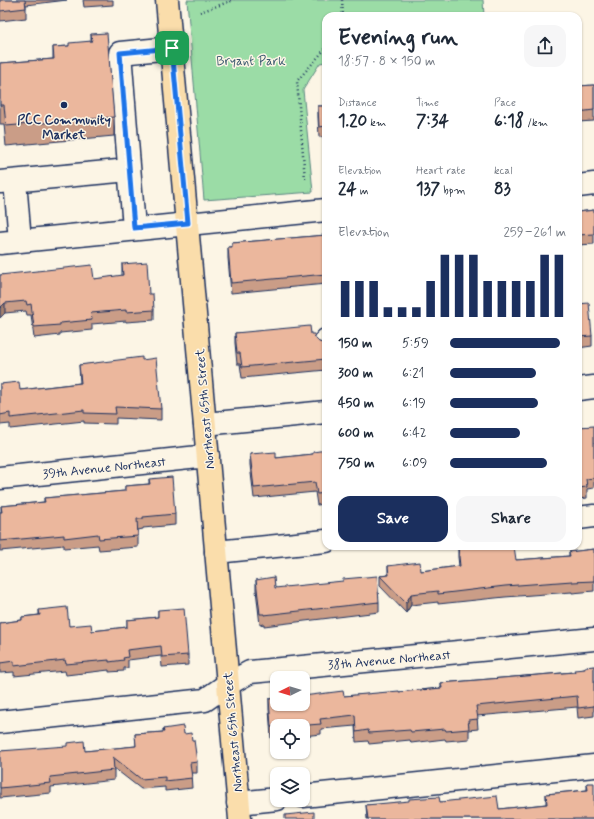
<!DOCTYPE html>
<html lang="en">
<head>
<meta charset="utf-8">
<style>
	body { margin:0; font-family:Mynerve,sans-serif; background:#f6f6f7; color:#1f2937; height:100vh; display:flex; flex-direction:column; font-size:15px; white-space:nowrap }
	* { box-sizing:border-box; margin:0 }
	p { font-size:13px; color:#747a83 }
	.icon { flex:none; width:22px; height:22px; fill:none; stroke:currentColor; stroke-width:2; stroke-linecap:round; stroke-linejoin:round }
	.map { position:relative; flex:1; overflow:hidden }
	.details { position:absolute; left:322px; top:12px; width:260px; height:538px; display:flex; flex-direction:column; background:#fff; border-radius:12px; box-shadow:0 1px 3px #0004 }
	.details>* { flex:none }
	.needle { width:26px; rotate:265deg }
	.buttons { position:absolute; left:270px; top:671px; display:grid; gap:8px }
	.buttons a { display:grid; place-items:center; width:40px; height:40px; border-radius:8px; background:#fff; box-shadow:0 1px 3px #0004; font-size:20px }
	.pin { position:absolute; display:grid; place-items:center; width:34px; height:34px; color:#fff; margin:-17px; border-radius:8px; box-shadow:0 2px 6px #0006 }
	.round { display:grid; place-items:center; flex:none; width:42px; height:42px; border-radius:12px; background:#f6f6f7 }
	.headline { display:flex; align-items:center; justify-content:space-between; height:68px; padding:0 16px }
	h1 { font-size:22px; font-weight:700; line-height:30px }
	.stats { display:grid; grid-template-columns:repeat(3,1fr); gap:6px; height:68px; padding:4px 16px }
	.stats div { display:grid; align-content:center }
	.stats b { font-size:17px; font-weight:700 }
	.stats small { font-size:11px; font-weight:400 }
	.stats p { font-size:11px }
	.chart { height:112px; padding:8px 16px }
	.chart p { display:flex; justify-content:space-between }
	.chart svg { width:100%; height:72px; margin-top:4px; stroke:#1b2f5e; stroke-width:6 }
	.button { display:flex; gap:8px; margin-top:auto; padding:8px 16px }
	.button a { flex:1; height:46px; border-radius:12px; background:#1b2f5e; color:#fff; font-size:16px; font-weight:700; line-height:46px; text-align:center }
	.button a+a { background:#f6f6f7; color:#1f2937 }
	ul { padding:0 16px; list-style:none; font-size:13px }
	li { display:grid; grid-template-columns:64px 48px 1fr; align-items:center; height:30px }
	li i { height:10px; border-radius:5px; background:#1b2f5e }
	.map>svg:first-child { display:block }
	.green { fill:#9bdca6; stroke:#5b8682 }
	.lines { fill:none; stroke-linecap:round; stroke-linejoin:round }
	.minor-casing { stroke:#1b2f5e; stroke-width:25 }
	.major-casing { stroke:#1b2f5e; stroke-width:25 }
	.path { stroke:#1b2f5e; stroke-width:2.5; stroke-dasharray:1 3; stroke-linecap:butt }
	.minor { stroke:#fcf5e5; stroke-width:22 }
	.major { stroke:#faddab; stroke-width:22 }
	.wall { fill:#ca9d87; stroke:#1b2f5e }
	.shaded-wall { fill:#a4806e; stroke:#1b2f5e }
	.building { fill:#ebb79d; stroke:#1b2f5e }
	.route-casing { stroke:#fff; stroke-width:8 }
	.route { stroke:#1a73e8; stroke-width:5 }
	.poi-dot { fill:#1b2f5e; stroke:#fcf5e5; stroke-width:1.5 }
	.labels { text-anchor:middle; stroke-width:3; stroke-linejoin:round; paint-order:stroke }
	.park-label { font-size:13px; fill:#3b5a70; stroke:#fcf5e5 }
	.poi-label { font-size:13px; font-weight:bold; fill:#1b2f5e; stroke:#fcf5e5 }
	.street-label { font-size:13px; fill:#1b2f5e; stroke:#fcf5e5 }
</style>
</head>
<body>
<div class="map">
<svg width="594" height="819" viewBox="0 0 594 819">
	<rect width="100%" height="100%" fill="#fcf5e5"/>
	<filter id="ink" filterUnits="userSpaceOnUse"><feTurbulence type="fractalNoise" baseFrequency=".025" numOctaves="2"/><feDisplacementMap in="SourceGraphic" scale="8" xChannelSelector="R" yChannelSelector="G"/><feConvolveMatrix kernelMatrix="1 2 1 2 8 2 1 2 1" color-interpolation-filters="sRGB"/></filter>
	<g filter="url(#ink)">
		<path class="green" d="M187 0H483L484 16H326V62L320 63 303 90 313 192 204 200Z"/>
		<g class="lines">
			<defs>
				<path id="minor" d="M15 181 20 241
					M0 182 129 170
					M578 186 594 184
					M134 228 120 53 172 48
					M0 243 326 210
					M326 340V342
					M578 389 594 387
					M205 424 326 412
					M0 478 208 456
					M578 518 594 516
					M216 552 326 541
					M0 722 205 700 228 684 250 672 594 639
					M303 796 594 766
					M238 803 277 799"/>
				<path id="major" d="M167 0 240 819"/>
			</defs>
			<use href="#minor" class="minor-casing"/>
			<use href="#major" class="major-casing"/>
			<path class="path" d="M342 0 343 16
				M200 12 234 0
				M305 179 297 81 326 48"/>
			<use href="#minor" class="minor"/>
			<use href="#major" class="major"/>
		</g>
		<path class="wall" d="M0 0H67L26 5V18L0 21Z
			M83 0H113V5L84 7Z
			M91 34 114 117V136L6 146 4 124H0V63L53 59V47L69 46 91 41Z
			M594 85V121L578 122V86Z
			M318 106H326V137H319L318 117Z
			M594 210V244L578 245V212Z
			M326 235V284L231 293 228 258V247H232V243Z
			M122 264 149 294 154 310V320L126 322V321L92 324V330L60 333V335L34 338 31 315H27L26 311 5 313 0 318V275L94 279 122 276Z
			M578 304 592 336V346L578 348Z
			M235 333 311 334 319 342 326 344V370L242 378 240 364H237L235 343Z
			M142 360 161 409V420L116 418V424L84 423V421L10 429V424L0 425V384L20 390 80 383 79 365Z
			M578 427H594V488L587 489V498L578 499Z
			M326 450V504L317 505 315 492 254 498 250 465V454L276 458 313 454Z
			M149 479 175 514V525L143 528V529L138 530V547L99 550 98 545 64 548V545L0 551V512H1V506L44 502V498L125 491V486L149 484Z
			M458 547 516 560 569 556V552L594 549V591L572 593V592L505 597 438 604V602L411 605 406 613 380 586V576L388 575V566L421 571 459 566 458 557Z
			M256 580 275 588 379 602V612L264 626V624L260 625 256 590Z
			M39 610 69 626 92 631 127 627V620L158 617V610L188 655V665L162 667 161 656 128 660V668H124V671L109 672V670L66 675 65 671 14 676V672L0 673V623L22 620V617L39 615Z
			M594 666V716L578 718 577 707 477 716 478 729 469 730V739L446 741 445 739 411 743 410 740 369 744 368 741 356 742 355 726 321 729V734L303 736V726H277V749H274L273 738H271L269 709V699L344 696 399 692 441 688V683L574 672Z
			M163 729 184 734 192 740 197 762V773H191L192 788 165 791V787L141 789 114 768V780L51 787V793L0 798V751H85L136 746 135 734 163 732Z
			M587 783 594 819H367L366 805 440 802 499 809 546 804V794L587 790Z"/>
		<path class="shaded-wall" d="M5 303V313L0 318V308Z
			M411 594V605L406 613V603Z"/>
		<path class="building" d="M0 0H25L26 8 0 11Z
			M107 33 114 117 6 126 4 105H0V63L54 59 53 47 69 46V43L92 41 91 34Z
			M594 85V110L578 112V86Z
			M318 106H326V126L319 127Z
			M594 210V234L578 235V212Z
			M326 235V274L231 283 228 247H232V243Z
			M147 262 149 294H153L154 310 126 312V310L91 313 92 320 60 323V325L34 327 31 304 27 305 26 301 5 303 0 308V275L92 265 94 279 123 275 122 264Z
			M589 303 592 336 578 337V304Z
			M310 326 311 334H314L315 338 319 342 326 344V359L242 367 240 353H237L235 333Z
			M142 357V360L156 358 161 409 115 407 116 414 84 413V410L10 418V413L0 415V384L19 382 20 390 81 383 79 365Z
			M594 426V478L586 479 587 487 578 488V427Z
			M326 450V493L317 494 315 482 254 488 250 454 276 452V458L313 454V452Z
			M172 477 175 514 143 517V519H137L138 536 99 539 98 534 64 538V535L0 541V512H2L1 506 45 502 44 498 125 491V486L150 484 149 479Z
			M465 546H514L516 560 570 556 569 552 594 549V581L572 582V581L505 586 438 594V591L411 594 406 603 380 576 389 575 388 566 420 562 421 571 460 566 458 547Z
			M377 576 379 602 264 615V614H260L256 580 274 577 275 588 343 581V579Z
			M67 607 69 626 91 624 92 631 127 627V620L158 617V610L184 608 188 655 162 657 161 646 127 650 128 657 123 658 124 660 109 662V660L66 664 65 660 14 666V661L0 663V623L22 620V617L40 615 39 610Z
			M594 666V706L578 708 577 696 476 706 478 719 468 720 469 729 446 731 445 729 411 732 410 730 369 733 368 730 356 732 355 715 320 719 321 724 296 726H277V738H274L273 727H271L269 699 277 698V704H303V696L343 691 344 696 399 691V692L442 688 441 683 575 672 574 670 585 669V667Z
			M183 726 184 734 191 733 192 740H194L197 762 190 763 192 778 165 781V777L141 779 113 757 114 770 50 777 51 783 0 788V751L67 746V743L84 741 85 751 136 746 135 734 164 732 163 729Z
			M587 783H594V819H368L366 805 409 801V799L439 797 440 802 497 796 499 809 547 804 546 794 588 790Z
			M314 812V819H285V815Z"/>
	</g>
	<g class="lines" filter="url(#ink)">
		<defs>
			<path id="route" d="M172 48 188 223 134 228 120 53Z"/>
		</defs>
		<use href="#route" class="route-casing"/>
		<use href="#route" class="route"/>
	</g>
	<circle class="poi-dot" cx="64" cy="105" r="4"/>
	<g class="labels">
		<g class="park-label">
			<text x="251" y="65">Bryant Park</text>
		</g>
		<g class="poi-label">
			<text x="64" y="124">PCC Community<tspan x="64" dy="15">Market</tspan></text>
		</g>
		<g class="street-label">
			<text transform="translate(204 409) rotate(-95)" y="5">Northeast 65th Street</text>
			<text transform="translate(104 467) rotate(-6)" y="5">39th Avenue Northeast</text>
			<text transform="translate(389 659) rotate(-5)" y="5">38th Avenue Northeast</text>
			<text transform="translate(232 732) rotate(-95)" y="5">Northeast 65th Street</text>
		</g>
	</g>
</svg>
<div class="buttons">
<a><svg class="needle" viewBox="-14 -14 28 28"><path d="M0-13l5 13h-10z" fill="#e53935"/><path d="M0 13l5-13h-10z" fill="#747a83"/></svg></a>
<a><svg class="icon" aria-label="locate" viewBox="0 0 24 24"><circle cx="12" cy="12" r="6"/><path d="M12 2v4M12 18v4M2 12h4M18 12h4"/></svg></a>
<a><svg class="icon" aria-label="layers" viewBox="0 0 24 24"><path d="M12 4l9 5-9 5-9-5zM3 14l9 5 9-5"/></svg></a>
</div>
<div class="pin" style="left:172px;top:48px;background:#1e9e55"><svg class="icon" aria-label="arrive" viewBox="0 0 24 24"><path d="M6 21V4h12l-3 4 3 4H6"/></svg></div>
<section class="details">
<div class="headline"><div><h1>Evening run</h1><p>18:57 · 8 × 150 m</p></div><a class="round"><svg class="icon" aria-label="share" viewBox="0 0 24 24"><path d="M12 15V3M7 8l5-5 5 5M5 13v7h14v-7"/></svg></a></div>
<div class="stats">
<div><p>Distance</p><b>1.20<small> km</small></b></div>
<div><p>Time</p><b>7:34</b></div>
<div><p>Pace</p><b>6:18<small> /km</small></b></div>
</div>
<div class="stats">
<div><p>Elevation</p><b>24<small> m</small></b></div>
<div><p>Heart rate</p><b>137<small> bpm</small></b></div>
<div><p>kcal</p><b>83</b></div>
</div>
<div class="chart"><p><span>Elevation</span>259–261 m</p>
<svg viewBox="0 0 160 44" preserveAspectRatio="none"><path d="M5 44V22M15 44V22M25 44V22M35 44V38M45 44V38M55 44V38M65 44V22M75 44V6M85 44V6M95 44V6M105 44V22M115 44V22M125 44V22M135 44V22M145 44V6M155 44V6"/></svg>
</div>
<ul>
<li><b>150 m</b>5:59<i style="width:95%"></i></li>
<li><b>300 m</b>6:21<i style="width:74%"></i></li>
<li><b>450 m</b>6:19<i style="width:76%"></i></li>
<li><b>600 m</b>6:42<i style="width:60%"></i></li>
<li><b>750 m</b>6:09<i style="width:84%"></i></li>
</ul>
<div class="button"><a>Save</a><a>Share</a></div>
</section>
</div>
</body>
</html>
